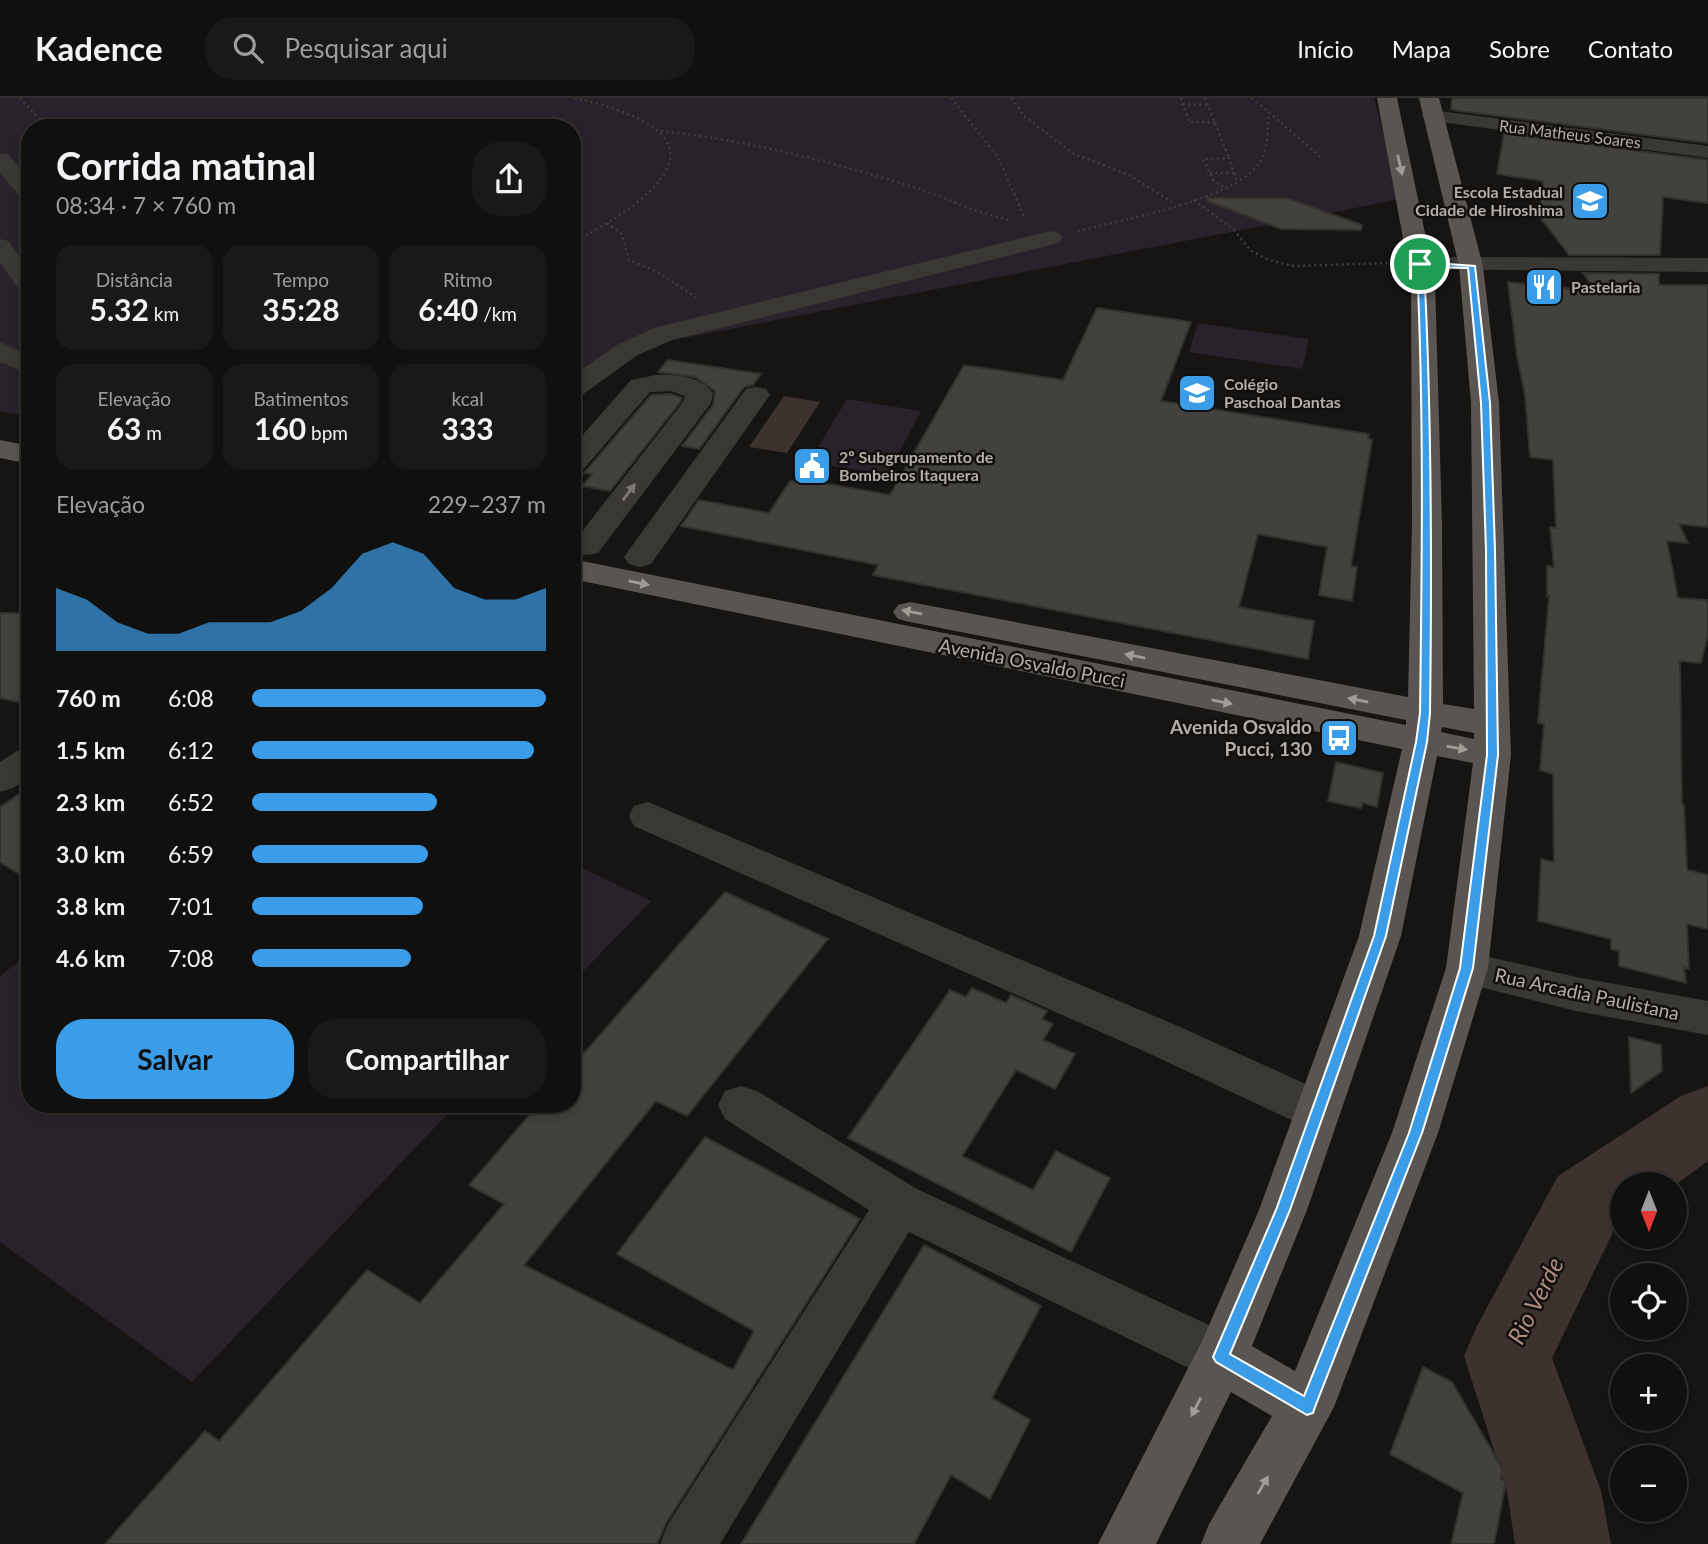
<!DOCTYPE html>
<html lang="pt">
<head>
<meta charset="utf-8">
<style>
	body { margin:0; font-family:Lato,sans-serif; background:#191918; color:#f1f3f6; height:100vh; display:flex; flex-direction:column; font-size:26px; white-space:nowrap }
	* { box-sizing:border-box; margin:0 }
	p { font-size:23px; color:#9c9d9e }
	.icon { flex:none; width:38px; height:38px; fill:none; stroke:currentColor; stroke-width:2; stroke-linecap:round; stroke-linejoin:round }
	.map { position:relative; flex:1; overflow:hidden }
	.drawer { position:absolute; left:21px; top:21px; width:560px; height:994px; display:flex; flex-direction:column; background:#10100f; border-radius:28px; box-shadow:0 4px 10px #0003,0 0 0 2px #30302f }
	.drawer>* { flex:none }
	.needle { width:46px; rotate:180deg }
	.tools { position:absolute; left:1610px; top:1074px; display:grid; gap:14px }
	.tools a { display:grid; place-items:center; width:77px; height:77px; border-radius:50%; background:#10100f; box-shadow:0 4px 10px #0003,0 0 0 2px #30302f; font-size:35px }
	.pin { position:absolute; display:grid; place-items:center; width:60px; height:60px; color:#fff; margin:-30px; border:4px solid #fff; border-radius:50%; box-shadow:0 2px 7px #0007 }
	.round { display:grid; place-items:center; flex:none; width:74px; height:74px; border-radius:28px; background:#191918 }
	.headline { display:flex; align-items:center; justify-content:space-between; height:119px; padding:0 35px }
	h1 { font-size:38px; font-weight:700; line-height:52px }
	.figures { display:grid; grid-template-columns:repeat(3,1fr); gap:10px; height:119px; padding:7px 35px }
	.figures div { display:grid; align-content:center; border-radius:18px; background:#191918; text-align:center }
	.figures b { font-size:30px; font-weight:700 }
	.figures small { font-size:19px; font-weight:400 }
	.figures p { font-size:19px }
	.chart { height:196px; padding:14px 35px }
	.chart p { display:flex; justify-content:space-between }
	.chart svg { width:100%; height:126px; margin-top:7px; fill:#3b9ce7; opacity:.7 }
	.primary-button { display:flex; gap:14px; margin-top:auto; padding:14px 35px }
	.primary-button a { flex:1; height:80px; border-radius:28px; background:#3b9ce7; color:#111; font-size:28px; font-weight:700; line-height:80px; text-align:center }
	.primary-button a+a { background:#191918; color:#f1f3f6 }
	ul { padding:0 35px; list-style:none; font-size:23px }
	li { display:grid; grid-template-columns:112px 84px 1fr; align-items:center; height:52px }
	li i { height:18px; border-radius:9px; background:#3b9ce7 }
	header { display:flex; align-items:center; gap:42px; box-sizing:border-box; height:98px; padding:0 35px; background:#10100f; border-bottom:2px solid #30302f }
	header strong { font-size:33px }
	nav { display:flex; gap:38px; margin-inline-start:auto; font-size:24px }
	.search { width:490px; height:63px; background:#191918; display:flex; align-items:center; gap:18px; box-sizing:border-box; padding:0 24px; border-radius:28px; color:#9c9d9e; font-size:26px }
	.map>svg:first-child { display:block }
	.green { fill:#2a222a }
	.water { fill:#3e322e }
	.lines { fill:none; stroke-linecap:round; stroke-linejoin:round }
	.river { fill:#3e322e; fill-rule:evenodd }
	.building { fill:#43413e; stroke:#32312e; stroke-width:2 }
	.path { stroke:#413e3b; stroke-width:2.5; stroke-dasharray:2 3.5; stroke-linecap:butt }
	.minor { fill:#3a3835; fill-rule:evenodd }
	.major { fill:#595651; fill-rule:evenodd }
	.oneway { fill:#a39c96 }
	.oneway2 { fill:#7e7874 }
	.route { fill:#3b9ce7; stroke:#fff; stroke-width:2; fill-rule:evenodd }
	.labels { text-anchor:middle; stroke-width:5; stroke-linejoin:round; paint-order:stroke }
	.far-street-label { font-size:16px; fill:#b5ada7; stroke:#11100f }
	.far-poi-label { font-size:16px; font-weight:bold; fill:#b5ada7; stroke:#11100f; text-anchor:start }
	.street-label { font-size:19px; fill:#b5ada7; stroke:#11100f }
	.poi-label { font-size:19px; font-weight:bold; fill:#b5ada7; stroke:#11100f; text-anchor:end }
	.near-water-label { font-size:24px; font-style:italic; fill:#af8b7f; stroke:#11100f }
</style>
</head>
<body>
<header>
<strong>Kadence</strong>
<div class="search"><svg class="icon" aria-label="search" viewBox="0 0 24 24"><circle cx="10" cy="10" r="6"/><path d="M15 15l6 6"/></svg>Pesquisar aqui</div>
<nav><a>Início</a><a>Mapa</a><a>Sobre</a><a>Contato</a></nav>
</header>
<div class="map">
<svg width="1708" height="1446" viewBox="0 0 1708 1446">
	<rect width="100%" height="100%" fill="#161514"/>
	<path class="green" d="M0 0H1374L1401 101 632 250 572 299V30H30V319L0 313Z
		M1198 225 1309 241 1302 271 1189 254Z
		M847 301 921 313 887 377 809 364Z
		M572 765 651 803 572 885Z
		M30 855V1006H457L192 1284 0 1144V878Z"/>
	<path class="water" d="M784 298 820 304 787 355 749 349Z"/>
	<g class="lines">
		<path class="river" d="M1708 988V1063L1675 1087H1622V1124L1616 1128 1552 1260 1601 1393 1611 1446H1515L1507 1393 1464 1258 1477 1228 1558 1078 1681 998Z"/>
	</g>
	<path class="building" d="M1452 0H1708V45L1459 13 1451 11Z
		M1504 35 1708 62V105L1663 99 1660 157H1569L1539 118 1543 83 1497 76Z
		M1207 100H1287L1362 127 1361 132 1281 131 1207 103Z
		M1583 175 1659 176V187H1708V429L1679 426 1688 445 1667 443 1678 500 1708 502V536L1701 565 1680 563 1682 706 1684 707 1687 772 1708 777V831L1687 826 1689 871 1684 869 1686 885 1619 868V853L1611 851V841L1538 823 1541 761 1554 764 1553 676 1540 672 1544 626 1538 625 1549 498H1547V468L1554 469 1550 429 1556 430 1553 362 1530 359 1525 297 1517 258 1508 184 1596 193Z
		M1097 210 1191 224 1161 303 1369 336 1368 341 1372 342 1351 468 1357 469 1352 503 1319 497 1327 449 1258 436 1239 509 1314 523 1308 561 873 477 878 467 681 428 699 402 769 415 790 383 809 386 812 383 890 397 964 267 1063 282Z
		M668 262 761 276 753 287 744 289 699 351 682 348 713 307 715 293 695 279 658 274Z
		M671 296 682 300 681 303 610 393 582 388 592 376 584 375 651 297Z
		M0 515H30V607L0 600Z
		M1336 664 1383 675 1377 709 1363 705 1361 710 1328 703Z
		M30 689V783L0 764V709Z
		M725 794 828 841 687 1018 656 1003 524 1167 733 1272 754 1233 617 1156 705 1039 860 1121 666 1425 657 1446H105L205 1333 219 1343 367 1172 420 1205 504 1106 469 1087 539 1006H572V969Z
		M972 890 1006 905 1011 897 1047 913 1042 921 1053 926 1043 942 1075 956 1055 991 1016 972 962 1058 1033 1092 1056 1053 1110 1080 1071 1154 848 1040 950 892 966 899Z
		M1629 939 1661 947 1662 973 1631 995Z
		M924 1147 1041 1208 992 1300 1030 1322 990 1401 951 1377 914 1446H741Z
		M1423 1269 1452 1284 1502 1370 1501 1381 1506 1383 1494 1446H1451L1463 1395 1390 1356Z"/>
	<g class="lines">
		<path class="path" d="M20 0 47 30
			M951 0 998 59 1025 121
			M1012 0 1024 18 1074 56 1129 77 1175 106
			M1181 0 1189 24H1215
			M1205 0 1229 60
			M1252 0 1323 61
			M1183 6 1208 7
			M661 33C746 42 829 63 910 88 944 98 976 116 1011 122
			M1210 75H1234
			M1223 89 1213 82 1203 61 1229 60 1237 83
			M1194 102 1234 132 1251 153 1269 162 1294 168 1391 165
			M607 125 622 136 629 162 656 173 697 200
			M1078 133C1122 122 1231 102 1258 67 1269 53 1267 31 1269 15
			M572 146C601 128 655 101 668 68 686 26 601 6 574 0"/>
		<path class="minor" d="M1432 12 1708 48V60L1425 22 1422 18 1425 14Z
			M0 55 8 56 30 82V103L22 101 0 75Z
			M1051 133 1059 135 1063 140 1059 145 672 242 636 258 582 297 572 299V278L617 247 654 230Z
			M0 141 8 143 30 172V196L21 194 0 165Z
			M1420 159 1708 160V174L1411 171 1408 166 1411 161Z
			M0 244 30 258V276L0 264Z
			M656 277C675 276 701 278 713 295L711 305 598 455 587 457 576 455 572 449 576 441 683 304 685 298 671 293 650 294 582 373 572 376V349L631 282Z
			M756 289 766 291 770 297 651 466 640 469 629 466 624 459 629 452 746 291Z
			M30 650V679L13 690 0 694V664L17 653Z
			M648 704 1178 928 1334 999 1341 1013 1334 1027 1318 1032 1302 1027 1146 954 634 728 629 718 634 708Z
			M1467 854 1576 879 1708 903V937L1576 913 1452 882 1446 870 1452 858Z
			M741 988 757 993 917 1091 1239 1241 1247 1259 1239 1277 1221 1284 1203 1277 909 1134 720 1446H660L668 1426 869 1112 725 1021 718 1007 725 993Z"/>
		<path class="major" d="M1377 0H1397L1435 183 1442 426 1443 606 1474 611 1471 305 1459 168 1419 0H1439L1483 168 1499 305 1511 657 1488 870 1438 1035 1334 1309 1260 1446H1201L1209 1426 1272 1318 1231 1294 1156 1446H1098L1203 1241 1259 1112 1359 838 1402 651 572 481V461L1406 627V622L910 524 898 521 893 514 898 507 910 504 1408 599 1412 426 1411 183ZM1442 629 1474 635V641L1441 634ZM1437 658 1473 665 1446 870 1392 1035 1295 1273 1252 1248 1307 1112 1401 838Z
			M0 342 30 348V366L0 360Z"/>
	</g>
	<defs><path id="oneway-solid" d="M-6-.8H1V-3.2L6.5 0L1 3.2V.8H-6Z" transform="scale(1.75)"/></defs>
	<g class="oneway">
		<use href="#oneway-solid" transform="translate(1400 67) rotate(77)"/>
		<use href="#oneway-solid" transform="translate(639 485) rotate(12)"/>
		<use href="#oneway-solid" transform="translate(912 514) rotate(-169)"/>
		<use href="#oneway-solid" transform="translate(1135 558) rotate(-169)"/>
		<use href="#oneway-solid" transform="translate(1358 602) rotate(-169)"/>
		<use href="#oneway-solid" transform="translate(1222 604) rotate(11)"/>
		<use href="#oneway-solid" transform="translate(1457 650) rotate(10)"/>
		<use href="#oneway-solid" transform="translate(1196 1309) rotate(117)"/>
		<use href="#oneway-solid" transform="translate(1263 1387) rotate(-60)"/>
	</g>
	<use class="oneway2" href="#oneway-solid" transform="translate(629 394) rotate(-53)"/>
	<path class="route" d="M1420 164 1475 168 1490 305 1495 452 1498 657 1473 870 1422 1035 1315 1309 1313 1315 1307 1317 1216 1264 1213 1259 1276 1112 1374 838 1416 644 1420 615C1422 465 1424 316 1417 166ZM1424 169 1468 170 1481 305 1486 452 1487 657 1460 870 1409 1035 1304 1298 1230 1256 1290 1112 1386 838 1427 644 1430 615C1432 466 1432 317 1424 169Z"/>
	<defs>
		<symbol id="school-square" viewBox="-11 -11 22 22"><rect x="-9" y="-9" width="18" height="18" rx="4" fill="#3b9ce7" stroke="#11100f"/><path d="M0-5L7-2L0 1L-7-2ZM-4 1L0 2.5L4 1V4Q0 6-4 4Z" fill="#fff"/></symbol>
		<symbol id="restaurant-square" viewBox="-11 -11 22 22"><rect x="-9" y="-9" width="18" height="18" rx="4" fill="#3b9ce7" stroke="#11100f"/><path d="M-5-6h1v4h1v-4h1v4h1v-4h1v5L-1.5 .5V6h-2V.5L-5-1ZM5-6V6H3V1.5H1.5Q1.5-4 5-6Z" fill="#fff"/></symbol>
		<symbol id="civic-square" viewBox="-11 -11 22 22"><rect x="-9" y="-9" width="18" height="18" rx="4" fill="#3b9ce7" stroke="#11100f"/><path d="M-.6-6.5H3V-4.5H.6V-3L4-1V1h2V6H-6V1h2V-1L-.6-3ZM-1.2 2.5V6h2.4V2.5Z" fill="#fff"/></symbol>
		<symbol id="bus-square" viewBox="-11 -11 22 22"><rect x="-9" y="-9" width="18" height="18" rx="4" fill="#3b9ce7" stroke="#11100f"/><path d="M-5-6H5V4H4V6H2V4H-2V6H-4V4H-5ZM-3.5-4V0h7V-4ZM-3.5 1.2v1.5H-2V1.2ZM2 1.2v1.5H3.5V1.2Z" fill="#fff"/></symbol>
	</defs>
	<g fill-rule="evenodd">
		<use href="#school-square" x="1568" y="81" width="44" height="44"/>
		<use href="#restaurant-square" x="1522" y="167" width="44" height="44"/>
		<use href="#school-square" x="1175" y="273" width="44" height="44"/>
		<use href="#civic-square" x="790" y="346" width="44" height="44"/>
		<use href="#bus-square" x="1317" y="618" width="44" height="44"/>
	</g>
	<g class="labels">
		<g class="far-street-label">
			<text transform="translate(1570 36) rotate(7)" y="6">Rua Matheus Soares</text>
		</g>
		<g class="far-poi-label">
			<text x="1563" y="100" text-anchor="end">Escola Estadual<tspan x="1563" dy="18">Cidade de Hiroshima</tspan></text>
			<text x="1571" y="195">Pastelaria</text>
			<text x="1224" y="292">Colégio<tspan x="1224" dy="18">Paschoal Dantas</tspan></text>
			<text x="839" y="365">2º Subgrupamento de<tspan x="839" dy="18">Bombeiros Itaquera</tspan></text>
		</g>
		<g class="street-label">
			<text transform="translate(1032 565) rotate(11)" y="7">Avenida Osvaldo Pucci</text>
			<text transform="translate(1587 896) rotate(12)" y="7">Rua Arcadia Paulistana</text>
		</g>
		<g class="poi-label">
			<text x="1312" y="636">Avenida Osvaldo<tspan x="1312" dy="22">Pucci, 130</tspan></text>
		</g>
		<g class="near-water-label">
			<text transform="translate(1536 1203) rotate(-63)" y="8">Rio Verde</text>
		</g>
	</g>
</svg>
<div class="tools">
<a><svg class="needle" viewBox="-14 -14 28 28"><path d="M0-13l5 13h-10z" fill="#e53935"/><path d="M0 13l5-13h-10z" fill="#9c9d9e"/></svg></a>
<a><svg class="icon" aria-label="locate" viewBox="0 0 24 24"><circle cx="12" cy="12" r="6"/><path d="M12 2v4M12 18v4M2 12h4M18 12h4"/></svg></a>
<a>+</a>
<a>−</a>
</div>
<div class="pin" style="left:1420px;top:166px;background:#1e9e55"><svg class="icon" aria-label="arrive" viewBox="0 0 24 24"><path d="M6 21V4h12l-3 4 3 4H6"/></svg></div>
<section class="drawer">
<div class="headline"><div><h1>Corrida matinal</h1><p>08:34 · 7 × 760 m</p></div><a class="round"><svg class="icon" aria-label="share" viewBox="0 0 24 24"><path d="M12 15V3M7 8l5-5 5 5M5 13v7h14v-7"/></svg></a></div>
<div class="figures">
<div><p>Distância</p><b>5.32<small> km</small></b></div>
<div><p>Tempo</p><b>35:28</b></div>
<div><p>Ritmo</p><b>6:40<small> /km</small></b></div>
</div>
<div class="figures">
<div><p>Elevação</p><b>63<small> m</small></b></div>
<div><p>Batimentos</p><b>160<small> bpm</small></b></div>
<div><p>kcal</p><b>333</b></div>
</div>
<div class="chart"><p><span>Elevação</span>229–237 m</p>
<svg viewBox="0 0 160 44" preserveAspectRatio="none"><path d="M0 44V22L10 26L20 34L30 38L40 38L50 34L60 34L70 34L80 30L90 22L100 10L110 6L120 10L130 22L140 26L150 26L160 22V44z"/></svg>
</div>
<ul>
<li><b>760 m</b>6:08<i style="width:100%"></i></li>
<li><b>1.5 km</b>6:12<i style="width:96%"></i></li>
<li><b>2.3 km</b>6:52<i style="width:63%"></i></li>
<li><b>3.0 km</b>6:59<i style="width:60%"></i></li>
<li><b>3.8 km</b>7:01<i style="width:58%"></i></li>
<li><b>4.6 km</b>7:08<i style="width:54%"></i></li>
</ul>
<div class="primary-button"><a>Salvar</a><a>Compartilhar</a></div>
</section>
</div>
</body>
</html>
